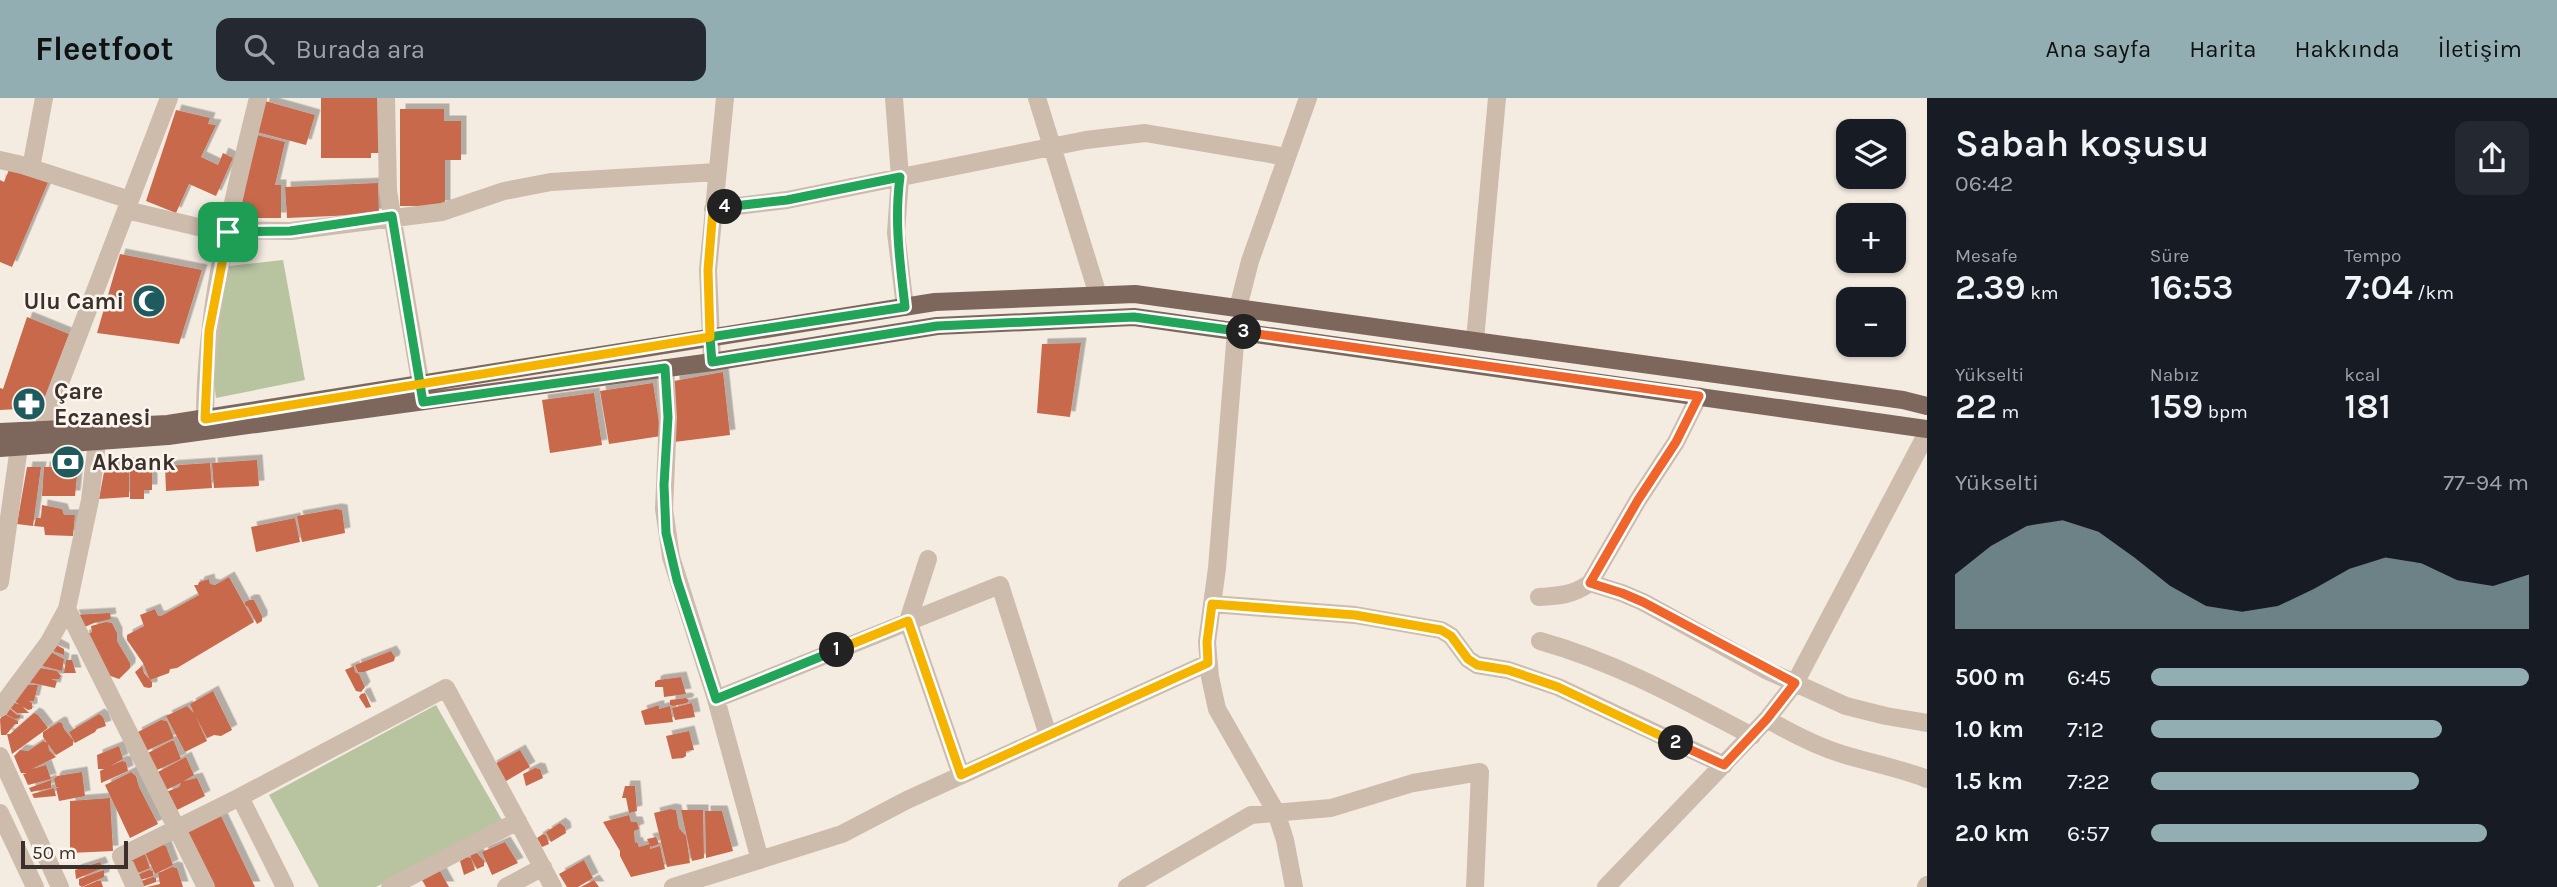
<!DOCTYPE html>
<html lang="tr">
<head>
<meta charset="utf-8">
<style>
	body { margin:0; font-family:Karla,sans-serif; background:#242831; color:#f1f3f6; height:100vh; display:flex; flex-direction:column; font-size:26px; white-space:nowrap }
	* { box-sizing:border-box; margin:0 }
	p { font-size:23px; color:#9ea1a6 }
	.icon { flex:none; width:38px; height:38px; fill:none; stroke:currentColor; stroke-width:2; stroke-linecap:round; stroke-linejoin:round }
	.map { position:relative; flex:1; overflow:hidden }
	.side { display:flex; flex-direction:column; background:#171b24; width:630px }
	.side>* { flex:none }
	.controls { position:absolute; left:1836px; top:21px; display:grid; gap:14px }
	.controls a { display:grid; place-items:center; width:70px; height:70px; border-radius:14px; background:#171b24; box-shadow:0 2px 5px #0004; font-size:35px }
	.scale { position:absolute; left:21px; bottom:18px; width:107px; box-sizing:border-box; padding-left:7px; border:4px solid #3b302b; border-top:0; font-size:19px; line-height:24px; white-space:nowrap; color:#3b302b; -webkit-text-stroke:5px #fbf5ee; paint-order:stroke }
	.pin { position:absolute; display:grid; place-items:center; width:60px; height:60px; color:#fff; margin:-30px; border-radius:14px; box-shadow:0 4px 10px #0006 }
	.km { position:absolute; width:35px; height:35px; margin:-18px; border-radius:50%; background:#222; color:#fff; font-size:19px; line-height:35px; text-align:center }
	.round { display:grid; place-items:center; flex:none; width:74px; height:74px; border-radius:14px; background:#242831 }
	.head { display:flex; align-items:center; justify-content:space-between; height:119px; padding:0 28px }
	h1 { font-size:38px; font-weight:600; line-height:52px }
	.figures { display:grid; grid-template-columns:repeat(3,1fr); gap:10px; height:119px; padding:7px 28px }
	.figures div { display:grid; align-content:center }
	.figures b { font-size:35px; font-weight:600 }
	.figures small { font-size:19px; font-weight:400 }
	.figures p { font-size:19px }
	.chart { height:196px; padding:14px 28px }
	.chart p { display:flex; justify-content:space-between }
	.chart svg { width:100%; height:126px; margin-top:7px; fill:#92aeb2; opacity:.7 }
	ul { padding:0 28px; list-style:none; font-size:23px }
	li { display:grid; grid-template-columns:112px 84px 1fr; align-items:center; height:52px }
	li i { height:18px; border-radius:9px; background:#92aeb2 }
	header { display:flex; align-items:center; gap:42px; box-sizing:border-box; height:98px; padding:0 35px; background:#92aeb2; color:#111 }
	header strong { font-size:33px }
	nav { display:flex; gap:38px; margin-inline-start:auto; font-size:24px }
	.search { width:490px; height:63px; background:#242831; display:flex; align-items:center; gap:18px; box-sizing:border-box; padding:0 24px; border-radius:14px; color:#9ea1a6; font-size:26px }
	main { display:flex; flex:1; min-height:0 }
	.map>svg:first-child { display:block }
	.green { fill:#b8c4a0 }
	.building { fill:#c8694b; filter:url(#shadow) }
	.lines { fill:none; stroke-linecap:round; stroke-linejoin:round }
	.minor { stroke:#cdbbac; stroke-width:18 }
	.major { stroke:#7d675c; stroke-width:18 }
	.split-1-casing { stroke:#fff; stroke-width:14 }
	.split-2-casing { stroke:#fff; stroke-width:14 }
	.split-3-casing { stroke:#fff; stroke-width:14 }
	.split-4-casing { stroke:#fff; stroke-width:14 }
	.split-5-casing { stroke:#fff; stroke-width:14 }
	.split-1 { stroke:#22a559; stroke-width:9 }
	.split-2 { stroke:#f5b400; stroke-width:9 }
	.split-3 { stroke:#f0652b; stroke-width:9 }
	.split-4 { stroke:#22a559; stroke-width:9 }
	.split-5 { stroke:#f5b400; stroke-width:9 }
	.labels { text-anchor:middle; stroke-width:5; stroke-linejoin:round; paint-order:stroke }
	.poi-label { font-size:23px; font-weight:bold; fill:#3b302b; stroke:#fbf5ee; text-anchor:start }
</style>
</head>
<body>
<header>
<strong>Fleetfoot</strong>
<div class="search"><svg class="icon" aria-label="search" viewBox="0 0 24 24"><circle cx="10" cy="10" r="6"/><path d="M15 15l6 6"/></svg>Burada ara</div>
<nav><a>Ana sayfa</a><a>Harita</a><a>Hakkında</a><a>İletişim</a></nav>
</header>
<main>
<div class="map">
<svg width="1927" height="789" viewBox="0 0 1927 789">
	<defs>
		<filter id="shadow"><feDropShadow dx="5.5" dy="-5.5" stdDeviation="0" flood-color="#0004"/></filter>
	</defs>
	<rect width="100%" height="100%" fill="#f4ebe1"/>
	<path class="green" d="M283 162 305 282 216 300 209 246 229 168Z
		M436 607 502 722 376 789H319L269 697Z"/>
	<path class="building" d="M321 0H379V55H371V60H321Z
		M265 3 315 17 306 47 257 34Z
		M400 11H444V23H461V62H445V108H400Z
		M176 12 210 20 208 26 216 27 201 59 218 67 223 55 233 60 216 98 189 86 176 115 146 103Z
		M253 36 285 44 275 87H281V120H237Z
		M11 67 49 82 12 169 0 164V82L4 84Z
		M378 85 379 116 287 120 285 89Z
		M120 156 202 172 179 246 97 235Z
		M27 219 69 236 44 301 37 310 0 312V290L3 291Z
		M1081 245 1070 319 1037 315 1042 246Z
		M723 274 730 337 674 344V283Z
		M653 285 661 338 609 346 600 293Z
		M594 295 602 347 550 355 542 302Z
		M257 362 259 388 214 390 212 365Z
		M129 365V399L99 401 104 374 108 373 113 367Z
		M130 365H152V392H144V401H130Z
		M210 365 212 390 166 393 165 368Z
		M78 368 75 398H42L44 369Z
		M27 369H41L33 428 17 426Z
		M42 407 62 411 64 417H75L73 438 45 437 44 429 34 428 36 420H41Z
		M336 411 342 412 345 435 302 444 297 418Z
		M295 420 300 444 256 454 251 429Z
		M229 479 254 524 177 570 170 571 169 575 150 582 143 565 127 542V537L144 528 140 517 155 511 158 518H161L199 497 194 487H198L199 484 209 481 210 486 215 487Z
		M249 502H254L262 518V523L257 526 248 509 245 507V504Z
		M110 515 111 521 94 525 80 531 73 517Z
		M106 524 112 525 117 535V543L130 565V570L119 581 105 576 83 538 92 534 91 528Z
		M53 545 64 551V557L48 551Z
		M47 552 64 561 62 573 39 567Z
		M391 553 395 559 394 563 364 574H358L355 567Z
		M66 562H72L76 575H64Z
		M142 568 144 575 152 584V589L149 590 144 589 135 574Z
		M354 568 355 574 359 576 365 589 361 594 356 593 345 572Z
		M40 570 57 573 61 578 59 581H51L57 583 55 590 28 584Z
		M681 579 686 596 664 599 663 589H655V584L658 582Z
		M23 587H38L34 603H29L32 605V611L28 612 14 603Z
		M213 593 232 632 221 638 214 637 207 640 195 617 207 643 185 654 166 618 187 608 194 615 190 606Z
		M365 595 371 609 366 610 359 599 361 596Z
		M686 600 689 602 687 605 673 608 670 607V602Z
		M12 604 21 607 29 615H17L9 609Z
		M692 605 695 619 675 622 672 610Z
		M656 608H659V611L670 608 673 624 645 627 641 613Z
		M8 609 17 617H20V620L15 621 7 617Z
		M34 615 38 617 48 630 12 656 7 636H10Z
		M4 616 18 623V626H15L6 637H1L0 621Z
		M99 616 103 619 106 628 97 631 95 634 75 645 69 634Z
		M161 622 167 623 174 640 144 654 136 635Z
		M59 624 62 625 64 631 73 642V647L56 657 43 639V634Z
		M689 633 694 652 686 653V658L683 660 672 661 666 638Z
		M43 643 48 645 49 652 56 659 32 671 46 667 51 681 28 687 23 676 27 675H21L14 658 20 652 28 653Z
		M171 643H174L181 661 155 673 146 656Z
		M119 648 123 661 110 668 122 663 126 664 128 673 101 685 100 673 104 671H98L97 657Z
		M520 652 530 669 501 686 491 668Z
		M186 659 194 677 184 683 197 680 205 698 175 713 166 694 179 689 181 685 164 693 156 675Z
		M535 670 540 671 543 680 526 688 523 676Z
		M82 674 85 698 59 703 56 690 59 689H56L54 681 57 678Z
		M131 674 136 678 139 689 158 726 130 740 105 687Z
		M51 682V690L31 694 29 690Z
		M625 688H635L637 713 629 715 626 700H622Z
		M54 690 56 698 34 700 32 696Z
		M110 700 113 753 70 755V703Z
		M670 711 676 712 679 730 686 738 690 765 667 769 654 715Z
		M681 712H703L704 760 701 761 692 763Z
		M705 713H722L733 753 706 760Z
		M629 717 631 724H637L639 731 634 733 635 745 637 744 639 749 650 746V751L660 748 665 771 631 779 620 758V753L603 724Z
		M218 718H221L255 789H211L188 737 189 731Z
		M560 725 565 729 566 735 551 744 546 734Z
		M543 736 546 737 549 746 542 749 537 740Z
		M656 739 659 746 651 749 647 741Z
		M505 744 518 765 492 777 482 754Z
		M163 747 166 748 173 767 155 776 145 754Z
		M477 755 484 763V768L477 771 471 760V757Z
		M145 756 150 770 131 778 126 764Z
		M467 759 471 760 475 772 464 777 460 763Z
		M584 762 593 780 578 789H567L559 776Z
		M100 764 103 770 76 781 75 772Z
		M172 769 177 770 183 789H147L160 786 158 775Z
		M104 772V779L82 789 79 787V781Z
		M149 772 153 773V778L134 784V778Z
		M440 773 449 789H426L422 782Z
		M153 779 156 780V784L142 789 138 784Z
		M594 782 599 789H581L592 783Z
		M101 783 103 789H83L97 783Z"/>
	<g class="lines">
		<path class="minor" d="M386 0 388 93 423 301
			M894 0 900 79 896 135 905 209
			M1037 0 1098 197
			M0 62 22 67 130 102
			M31 70 44 0
			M713 111 787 102 1086 42 1145 35 1287 59
			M126 112 211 132 291 133 442 114 504 93 551 84 717 74
			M1238 210 1250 163 1308 0
			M1236 233 1217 470 1207 544 1210 579 1217 611 1276 714 1285 742 1294 789
			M1475 242 1497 0
			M712 264 708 172 725 0
			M665 270 668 319 664 411 671 459 716 601 760 762
			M205 321C205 211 232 105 258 0
			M42 332 169 0
			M928 461 908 523 961 677
			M0 484 19 349
			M1590 485 1622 495 1643 504 1768 573 1846 608 1886 618 1927 625
			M1539 499C1559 498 1573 497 1590 485L1638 402 1676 344 1699 298
			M1212 506 1355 517 1441 532 1451 538 1468 561 1477 567 1508 572 1558 589 1724 667
			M67 511 206 789
			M1540 543C1615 564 1682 601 1752 638
			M716 601 1000 487 1048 637
			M0 610 49 544 67 511 90 402 97 344
			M1767 621C1791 635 1816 648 1842 656 1871 665 1899 670 1927 681
			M0 658 60 789
			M240 699 285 789
			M0 715 35 789
			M135 789 121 758 240 699 446 590 553 789
			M390 789 518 723
			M506 789 543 769
			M673 789 842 736 907 702 1208 565
			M1127 789 1251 717 1331 710 1413 685 1480 674 1475 789
			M1606 789 1767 621 1795 585 1927 335
			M1926 789 1927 787"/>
		<path class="major" d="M0 334 168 326 935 204 1135 196 1903 302 1927 308
			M0 350 168 338 712 264 937 228 1134 219 1927 331"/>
	</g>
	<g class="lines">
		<defs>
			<path id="split-1" d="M228 134 290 133 392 118 423 304 665 270 668 319 664 387 666 435 677 482 716 601 837 552"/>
			<path id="split-2" d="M837 552 908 523 961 677 1208 565 1207 544 1212 506 1355 517 1441 532 1451 538 1468 561 1477 567 1508 572 1558 589 1676 645"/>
			<path id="split-3" d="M1244 234 1699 298 1676 344 1638 402 1590 485 1622 495 1643 504 1795 585 1767 621 1724 667 1676 645"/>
			<path id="split-4" d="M725 109 787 102 900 79C894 123 900 165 905 209L710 239 712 264 937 228 1134 219 1244 234"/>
			<path id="split-5" d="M228 134 209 233 205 321 710 239 708 172 713 111 725 109"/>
		</defs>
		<use href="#split-1" class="split-1-casing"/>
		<use href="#split-2" class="split-2-casing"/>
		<use href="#split-3" class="split-3-casing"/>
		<use href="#split-4" class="split-4-casing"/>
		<use href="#split-5" class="split-5-casing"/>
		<use href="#split-1" class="split-1"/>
		<use href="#split-2" class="split-2"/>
		<use href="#split-3" class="split-3"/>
		<use href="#split-4" class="split-4"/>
		<use href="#split-5" class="split-5"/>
	</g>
	<defs>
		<symbol id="mosque-disc" viewBox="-11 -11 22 22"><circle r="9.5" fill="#1f5a5e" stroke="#fbf5ee"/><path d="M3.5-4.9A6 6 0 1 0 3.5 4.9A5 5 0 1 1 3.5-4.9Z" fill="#fff"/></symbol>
		<symbol id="pharmacy-disc" viewBox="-11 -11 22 22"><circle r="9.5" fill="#1f5a5e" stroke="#fbf5ee"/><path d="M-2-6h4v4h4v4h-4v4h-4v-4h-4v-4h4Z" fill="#fff"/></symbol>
		<symbol id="bank-disc" viewBox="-11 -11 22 22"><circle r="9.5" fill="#1f5a5e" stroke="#fbf5ee"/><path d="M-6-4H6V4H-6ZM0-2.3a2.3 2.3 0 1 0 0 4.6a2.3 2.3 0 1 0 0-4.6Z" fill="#fff"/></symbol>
	</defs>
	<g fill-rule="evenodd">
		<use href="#mosque-disc" x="130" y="184" width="38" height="38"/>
		<use href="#pharmacy-disc" x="10" y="287" width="38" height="38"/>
		<use href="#bank-disc" x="49" y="345" width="38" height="38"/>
	</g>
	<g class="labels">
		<g class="poi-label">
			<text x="124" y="211" text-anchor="end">Ulu Cami</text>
			<text x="54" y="301">Çare<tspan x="54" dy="26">Eczanesi</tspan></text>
			<text x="92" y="372">Akbank</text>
		</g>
	</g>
</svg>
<div class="controls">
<a><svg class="icon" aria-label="layers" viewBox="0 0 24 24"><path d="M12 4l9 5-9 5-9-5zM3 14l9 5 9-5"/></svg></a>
<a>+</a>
<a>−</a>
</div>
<div class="scale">50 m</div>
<div class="pin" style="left:228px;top:134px;background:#1e9e55"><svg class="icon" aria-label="arrive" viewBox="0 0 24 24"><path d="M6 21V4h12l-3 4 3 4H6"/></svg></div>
<b class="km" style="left:837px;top:552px">1</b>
<b class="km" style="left:1676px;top:645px">2</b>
<b class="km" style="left:1244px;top:234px">3</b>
<b class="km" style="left:725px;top:109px">4</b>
</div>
<section class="side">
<div class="head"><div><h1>Sabah koşusu</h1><p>06:42</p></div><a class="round"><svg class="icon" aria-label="share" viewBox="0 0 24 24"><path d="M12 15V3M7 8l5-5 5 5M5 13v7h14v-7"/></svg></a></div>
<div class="figures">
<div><p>Mesafe</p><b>2.39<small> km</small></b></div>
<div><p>Süre</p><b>16:53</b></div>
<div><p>Tempo</p><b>7:04<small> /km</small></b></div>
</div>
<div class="figures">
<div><p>Yükselti</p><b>22<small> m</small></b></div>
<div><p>Nabız</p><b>159<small> bpm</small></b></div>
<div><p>kcal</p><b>181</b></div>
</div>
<div class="chart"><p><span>Yükselti</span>77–94 m</p>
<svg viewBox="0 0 160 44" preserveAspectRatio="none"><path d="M0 44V25L10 15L20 8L30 6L40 10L50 19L60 29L70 36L80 38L90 36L100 30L110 23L120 19L130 21L140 27L150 29L160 25V44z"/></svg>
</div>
<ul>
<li><b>500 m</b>6:45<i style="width:100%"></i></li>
<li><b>1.0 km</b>7:12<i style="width:77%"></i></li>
<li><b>1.5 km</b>7:22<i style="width:71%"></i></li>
<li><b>2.0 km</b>6:57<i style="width:89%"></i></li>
</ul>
</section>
</main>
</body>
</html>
